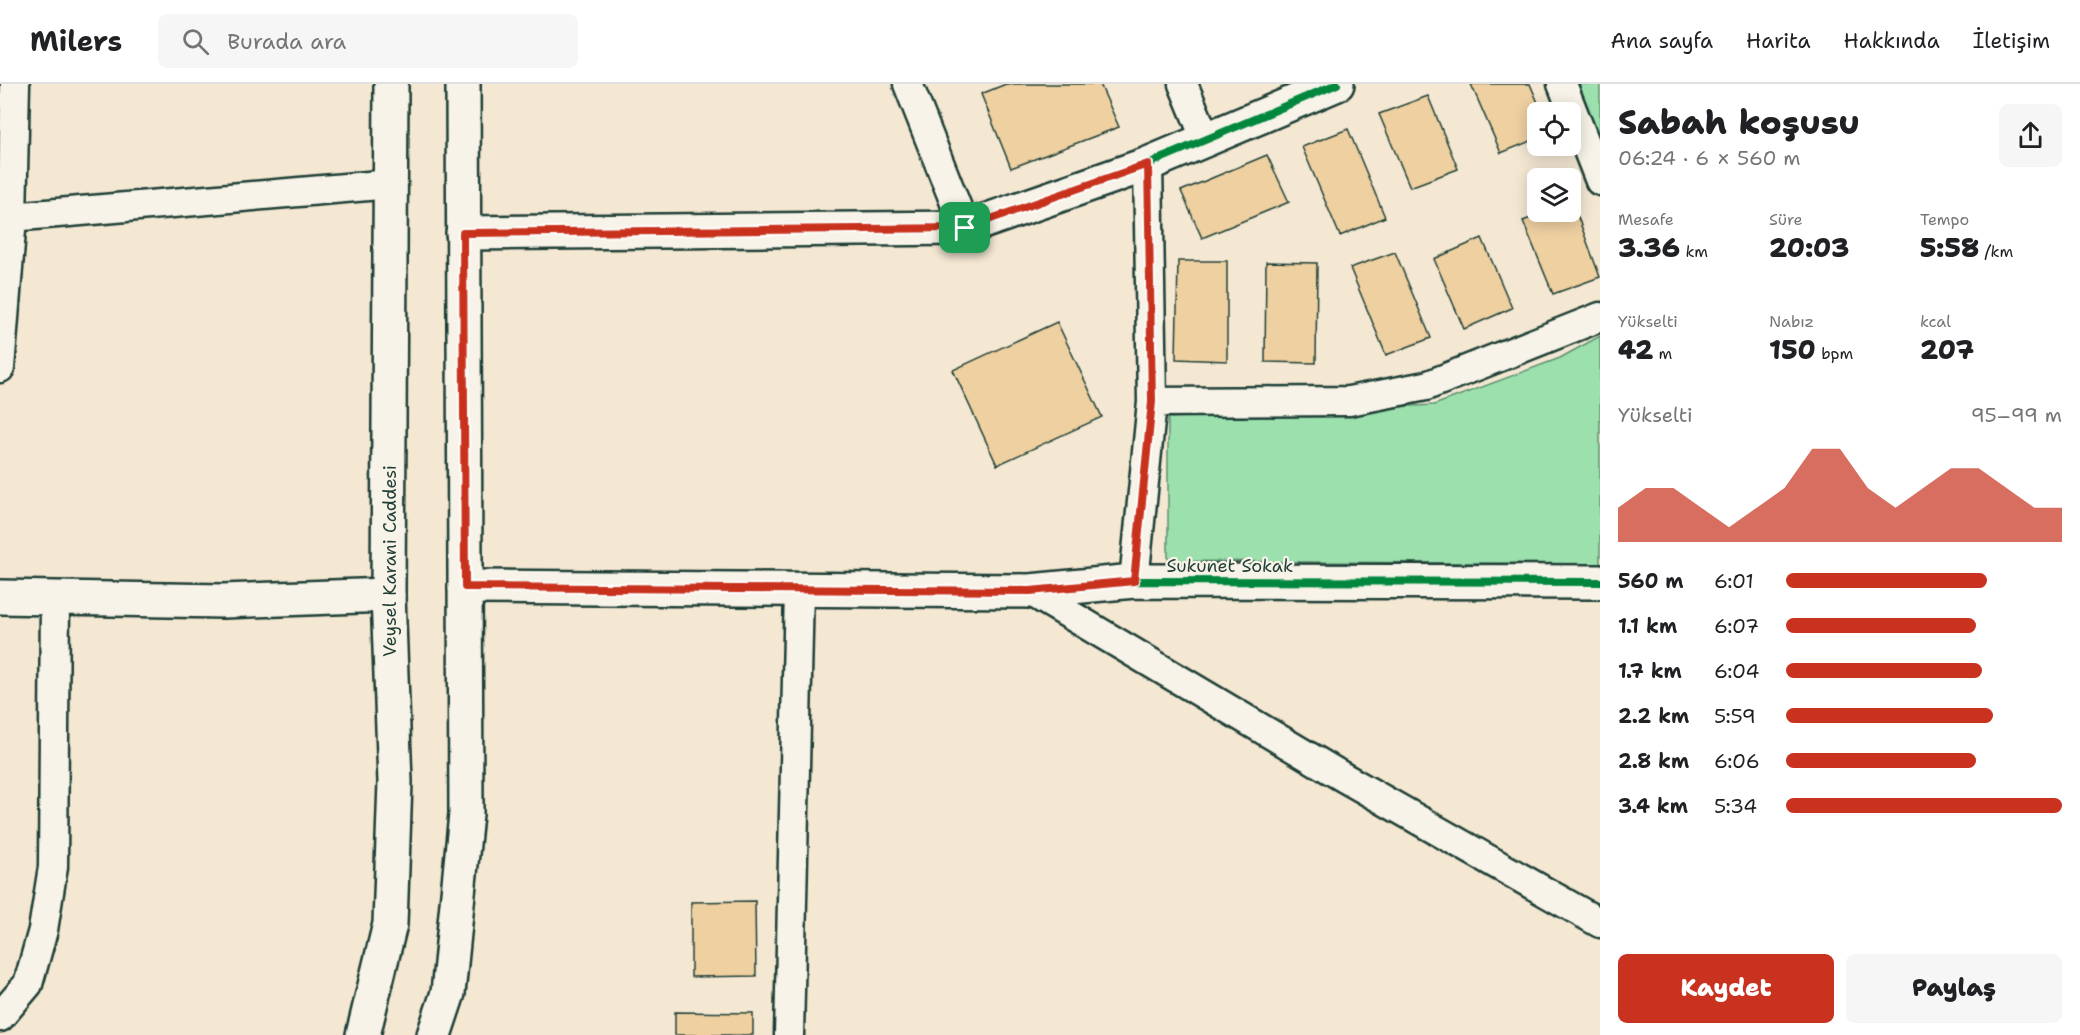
<!DOCTYPE html>
<html lang="tr">
<head>
<meta charset="utf-8">
<style>
	body { margin:0; font-family:"Shantell Sans",sans-serif; background:#f6f6f6; color:#202124; height:100vh; display:flex; flex-direction:column; font-size:22px; white-space:nowrap }
	* { box-sizing:border-box; margin:0 }
	p { font-size:20px; color:#757577 }
	.icon { flex:none; width:33px; height:33px; fill:none; stroke:currentColor; stroke-width:2; stroke-linecap:round; stroke-linejoin:round }
	.map { position:relative; flex:1; overflow:hidden }
	.sheet { display:flex; flex-direction:column; background:#fff; width:480px }
	.sheet>* { flex:none }
	.tools { position:absolute; left:1527px; top:18px; display:grid; gap:12px }
	.tools a { display:grid; place-items:center; width:54px; height:54px; border-radius:9px; background:#fff; box-shadow:0 3px 15px #0003; font-size:30px }
	.pin { position:absolute; display:grid; place-items:center; width:51px; height:51px; color:#fff; margin:-26px; border-radius:12px; box-shadow:0 3px 9px #0006 }
	.round { display:grid; place-items:center; flex:none; width:63px; height:63px; border-radius:9px; background:#f6f6f6 }
	.overview { display:flex; align-items:center; justify-content:space-between; height:102px; padding:0 18px }
	h1 { font-size:33px; font-weight:800; line-height:45px }
	.metrics { display:grid; grid-template-columns:repeat(3,1fr); gap:9px; height:102px; padding:6px 18px }
	.metrics div { display:grid; align-content:center }
	.metrics b { font-size:26px; font-weight:800 }
	.metrics small { font-size:16px; font-weight:400 }
	.metrics p { font-size:16px }
	.chart { height:168px; padding:12px 18px }
	.chart p { display:flex; justify-content:space-between }
	.chart svg { width:100%; height:108px; margin-top:6px; fill:#c8321e; opacity:.7 }
	.action { display:flex; gap:12px; margin-top:auto; padding:12px 18px }
	.action a { flex:1; height:69px; border-radius:9px; background:#c8321e; color:#fff; font-size:24px; font-weight:800; line-height:69px; text-align:center }
	.action a+a { background:#f6f6f6; color:#202124 }
	ul { padding:0 18px; list-style:none; font-size:20px }
	li { display:grid; grid-template-columns:96px 72px 1fr; align-items:center; height:45px }
	li i { height:15px; border-radius:8px; background:#c8321e }
	header { display:flex; align-items:center; gap:36px; box-sizing:border-box; height:84px; padding:0 30px; background:#fff; border-bottom:2px solid #e0e0e0 }
	header strong { font-size:28px }
	nav { display:flex; gap:33px; margin-inline-start:auto; font-size:21px }
	.search { width:420px; height:54px; background:#f6f6f6; display:flex; align-items:center; gap:15px; box-sizing:border-box; padding:0 21px; border-radius:9px; color:#757577; font-size:22px }
	main { display:flex; flex:1; min-height:0 }
	.map>svg:first-child { display:block }
	.green { fill:#9be0ad; stroke:#5d8e70; stroke-width:1.5 }
	.building { fill:#eed0a1; stroke:#1f3d34; stroke-width:1.5 }
	.lines { fill:none; stroke-linecap:round; stroke-linejoin:round }
	.minor-casing { stroke:#1f3d34; stroke-width:33 }
	.tertiary-casing { stroke:#1f3d34; stroke-width:38 }
	.secondary-casing { stroke:#1f3d34; stroke-width:38 }
	.minor { stroke:#f7f3e8; stroke-width:28 }
	.tertiary { stroke:#f7f3e8; stroke-width:33 }
	.secondary { stroke:#f7f3e8; stroke-width:33 }
	.cycleway-casing { stroke:#f7f3e8; stroke-width:11 }
	.cycleway { stroke:#00873e; stroke-width:8 }
	.route-casing { stroke:#fff; stroke-width:12 }
	.route { stroke:#c8321e; stroke-width:8 }
	.labels { text-anchor:middle; stroke-width:4.5; stroke-linejoin:round; paint-order:stroke }
	.street-label { font-size:18px; fill:#1f3d34; stroke:#f7f3e8 }
</style>
</head>
<body>
<header>
<strong>Milers</strong>
<div class="search"><svg class="icon" aria-label="search" viewBox="0 0 24 24"><circle cx="10" cy="10" r="6"/><path d="M15 15l6 6"/></svg>Burada ara</div>
<nav><a>Ana sayfa</a><a>Harita</a><a>Hakkında</a><a>İletişim</a></nav>
</header>
<main>
<div class="map">
<svg width="1600" height="951" viewBox="0 0 1600 951">
	<rect width="100%" height="100%" fill="#f4e8d3"/>
	<filter id="ink" filterUnits="userSpaceOnUse"><feTurbulence type="fractalNoise" baseFrequency=".0167" numOctaves="2"/><feDisplacementMap in="SourceGraphic" scale="12" xChannelSelector="R" yChannelSelector="G"/><feConvolveMatrix kernelMatrix="1 2 1 2 8 2 1 2 1" color-interpolation-filters="sRGB"/></filter>
	<g filter="url(#ink)">
		<path class="green" d="M1574 0H1600V60Z
			M1600 252V480L1168 477V334L1434 321 1560 274Z"/>
		<path class="building" d="M1006 0H1100L1119 43 1011 84 981 10Z
			M1471 0H1530L1542 28H1538V54L1501 69Z
			M1428 12 1458 85 1410 103 1379 30Z
			M1348 45 1385 133 1340 152 1302 63Z
			M1267 71 1289 118 1202 154 1181 107Z
			M1570 117H1572L1600 193 1553 210 1523 137 1546 128H1570Z
			M1482 154 1512 224 1464 245 1434 175Z
			M1395 168 1431 254 1386 271 1350 184Z
			M1178 177H1227V277L1176 275Z
			M1266 178 1317 179 1316 279 1265 278Z
			M1057 238 1102 333 997 381 953 286Z
			M755 817 756 892 691 893V818Z
			M675 928 753 929V951H675Z"/>
		<g class="lines">
			<defs>
				<path id="minor" d="M908 0 965 144
					M1183 0 1206 56
					M1562 0 1600 97
					M0 134 391 100
					M0 284 12 134 15 0
					M1152 318 1349 317 1426 302 1600 233
					M1134 497 1152 318 1148 80
					M1030 507 1343 693 1600 839
					M0 933 28 900 43 846 53 783 55 514
					M789 951 799 505"/>
				<path id="tertiary" d="M463 149 965 144 1148 80 1337 0
					M465 503 1030 507 1134 497 1600 498
					M0 513 223 517 388 511"/>
				<path id="secondary" d="M363 951 390 840 395 698 388 511 391 0
					M434 951 448 909 466 730 463 0"/>
			</defs>
			<use href="#minor" class="minor-casing"/>
			<use href="#tertiary" class="tertiary-casing"/>
			<use href="#secondary" class="secondary-casing"/>
			<use href="#minor" class="minor"/>
			<use href="#tertiary" class="tertiary"/>
			<use href="#secondary" class="secondary"/>
			<defs>
				<path id="cycleway" d="M463 149 965 144 1148 80 1337 0
					M465 503 1030 507 1134 497 1600 498"/>
			</defs>
			<use href="#cycleway" class="cycleway-casing"/>
			<use href="#cycleway" class="cycleway"/>
		</g>
	</g>
	<g class="lines" filter="url(#ink)">
		<defs>
			<path id="route" d="M1148 80 1152 318 1134 497 1030 507 465 503 463 149 965 144Z"/>
		</defs>
		<use href="#route" class="route-casing"/>
		<use href="#route" class="route"/>
	</g>
	<g class="labels">
		<g class="street-label">
			<text transform="translate(390 477) rotate(-90)" y="6">Veysel Karani Caddesi</text>
			<text x="1230" y="488">Sukunet Sokak</text>
		</g>
	</g>
</svg>
<div class="tools">
<a><svg class="icon" aria-label="locate" viewBox="0 0 24 24"><circle cx="12" cy="12" r="6"/><path d="M12 2v4M12 18v4M2 12h4M18 12h4"/></svg></a>
<a><svg class="icon" aria-label="layers" viewBox="0 0 24 24"><path d="M12 4l9 5-9 5-9-5zM3 14l9 5 9-5"/></svg></a>
</div>
<div class="pin" style="left:965px;top:144px;background:#1e9e55"><svg class="icon" aria-label="arrive" viewBox="0 0 24 24"><path d="M6 21V4h12l-3 4 3 4H6"/></svg></div>
</div>
<section class="sheet">
<div class="overview"><div><h1>Sabah koşusu</h1><p>06:24 · 6 × 560 m</p></div><a class="round"><svg class="icon" aria-label="share" viewBox="0 0 24 24"><path d="M12 15V3M7 8l5-5 5 5M5 13v7h14v-7"/></svg></a></div>
<div class="metrics">
<div><p>Mesafe</p><b>3.36<small> km</small></b></div>
<div><p>Süre</p><b>20:03</b></div>
<div><p>Tempo</p><b>5:58<small> /km</small></b></div>
</div>
<div class="metrics">
<div><p>Yükselti</p><b>42<small> m</small></b></div>
<div><p>Nabız</p><b>150<small> bpm</small></b></div>
<div><p>kcal</p><b>207</b></div>
</div>
<div class="chart"><p><span>Yükselti</span>95–99 m</p>
<svg viewBox="0 0 160 44" preserveAspectRatio="none"><path d="M0 44V30L10 22L20 22L30 30L40 38L50 30L60 22L70 6L80 6L90 22L100 30L110 22L120 14L130 14L140 22L150 30L160 30V44z"/></svg>
</div>
<ul>
<li><b>560 m</b>6:01<i style="width:73%"></i></li>
<li><b>1.1 km</b>6:07<i style="width:69%"></i></li>
<li><b>1.7 km</b>6:04<i style="width:71%"></i></li>
<li><b>2.2 km</b>5:59<i style="width:75%"></i></li>
<li><b>2.8 km</b>6:06<i style="width:69%"></i></li>
<li><b>3.4 km</b>5:34<i style="width:100%"></i></li>
</ul>
<div class="action"><a>Kaydet</a><a>Paylaş</a></div>
</section>
</main>
</body>
</html>
